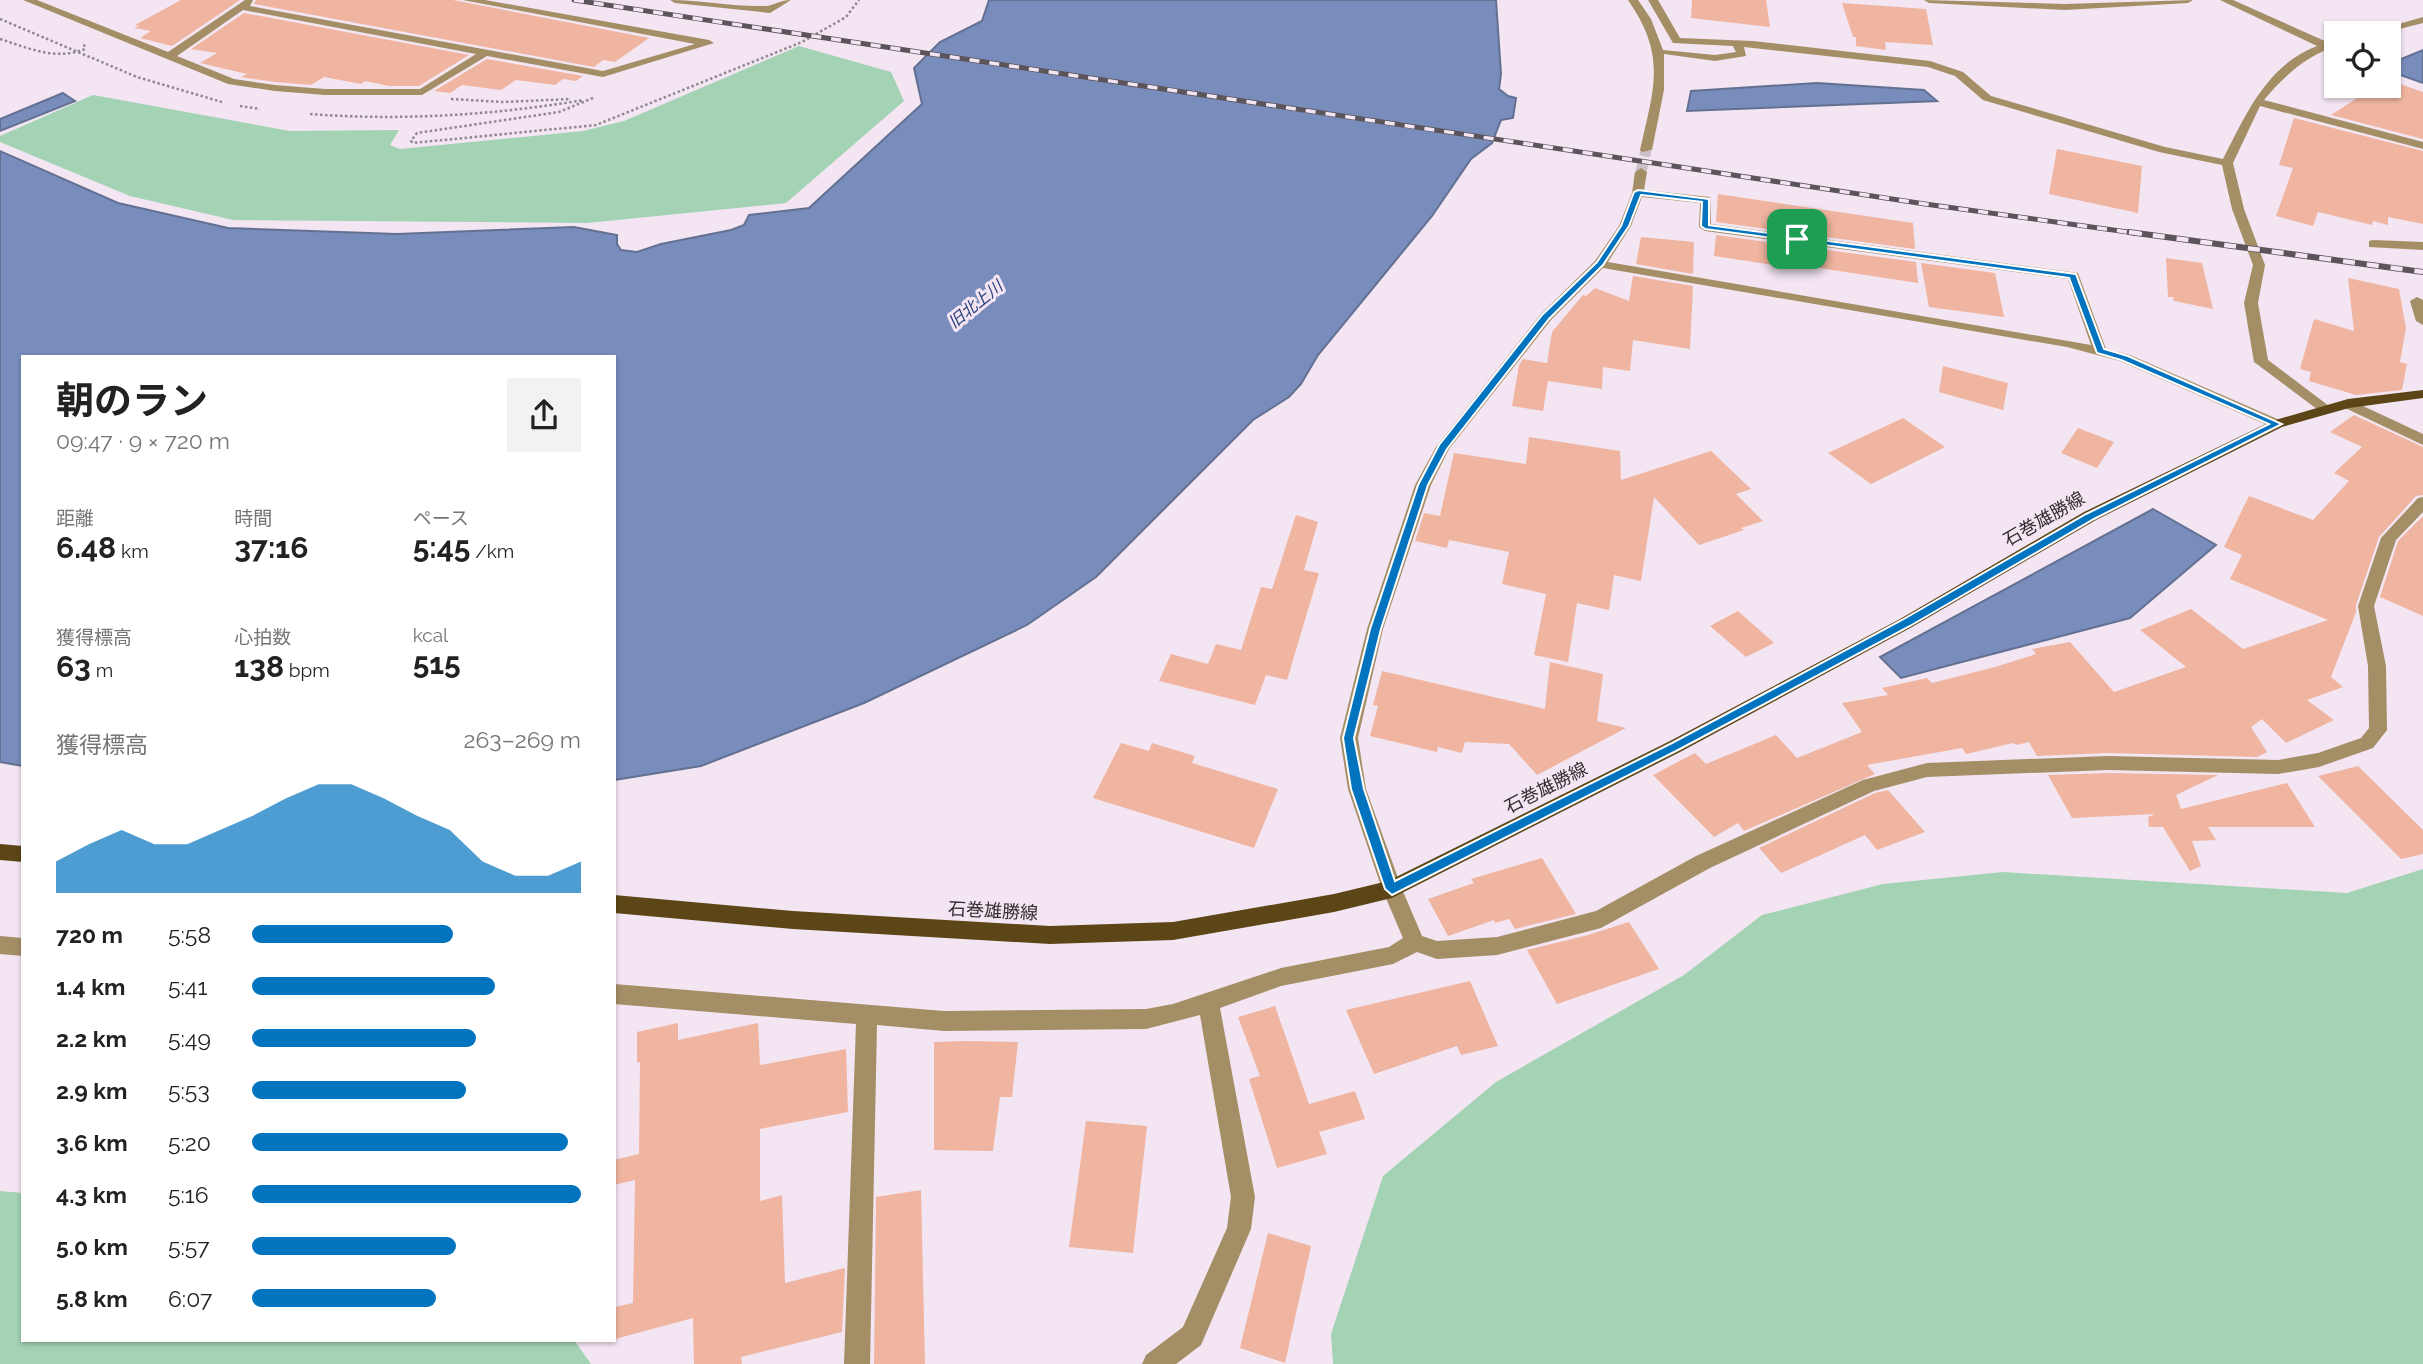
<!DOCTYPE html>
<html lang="ja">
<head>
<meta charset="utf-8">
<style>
	body { margin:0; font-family:Raleway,"Noto Sans JP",sans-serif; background:#f2f2f2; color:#222; height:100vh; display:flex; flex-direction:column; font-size:26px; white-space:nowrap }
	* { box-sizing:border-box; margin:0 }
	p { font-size:23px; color:#767676 }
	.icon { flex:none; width:38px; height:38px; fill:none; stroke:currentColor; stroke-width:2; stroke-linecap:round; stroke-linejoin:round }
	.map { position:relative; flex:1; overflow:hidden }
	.side { position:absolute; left:21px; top:355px; width:595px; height:987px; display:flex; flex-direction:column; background:#fff; border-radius:0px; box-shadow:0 2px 5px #0004 }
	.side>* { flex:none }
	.fabs { position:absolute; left:2324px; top:21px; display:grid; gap:14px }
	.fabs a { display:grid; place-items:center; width:77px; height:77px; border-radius:0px; background:#fff; box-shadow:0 2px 5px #0004; font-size:35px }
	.pin { position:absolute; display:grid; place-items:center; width:60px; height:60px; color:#fff; margin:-30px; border-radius:14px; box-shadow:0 4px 10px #0006 }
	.round { display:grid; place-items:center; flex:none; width:74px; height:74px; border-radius:0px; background:#f2f2f2 }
	.summary { display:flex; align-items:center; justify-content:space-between; height:119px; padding:0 35px }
	h1 { font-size:38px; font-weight:700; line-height:52px }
	.stats { display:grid; grid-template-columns:repeat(3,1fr); gap:10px; height:119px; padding:7px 35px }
	.stats div { display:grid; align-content:center }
	.stats b { font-size:30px; font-weight:700 }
	.stats small { font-size:19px; font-weight:400 }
	.stats p { font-size:19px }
	.chart { height:196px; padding:14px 35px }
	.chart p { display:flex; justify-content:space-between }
	.chart svg { width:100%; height:126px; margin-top:7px; fill:#0274bf; opacity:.7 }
	ul { padding:0 35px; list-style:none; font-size:23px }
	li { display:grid; grid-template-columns:112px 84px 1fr; align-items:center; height:52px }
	li i { height:18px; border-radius:9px; background:#0274bf }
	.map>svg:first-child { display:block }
	.green { fill:#a3d2b4 }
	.water { fill:#788dbc; stroke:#637092; stroke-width:2 }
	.building { fill:#f0b5a0 }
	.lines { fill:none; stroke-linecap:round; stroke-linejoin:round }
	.minor-tunnel { stroke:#ccc0cb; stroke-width:11; stroke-dasharray:11 5; stroke-linecap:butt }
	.path { stroke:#90878f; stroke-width:2.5; stroke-dasharray:2.5 2.5; stroke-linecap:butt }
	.minor { fill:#a48e66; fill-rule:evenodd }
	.major { fill:#5c4618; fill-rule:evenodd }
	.rail-far1-casing { stroke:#5b545a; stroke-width:5 }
	.rail-casing { stroke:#5b545a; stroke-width:6 }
	.rail-far1 { stroke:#f3e5f2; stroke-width:3.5; stroke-dasharray:10; stroke-linecap:butt }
	.rail { stroke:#f3e5f2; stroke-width:4.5; stroke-dasharray:12; stroke-linecap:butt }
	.route { fill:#0274bf; stroke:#fff; stroke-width:2; fill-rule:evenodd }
	.labels { text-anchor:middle; stroke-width:6; stroke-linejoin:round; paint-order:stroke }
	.far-water-label { font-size:16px; font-style:italic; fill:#27407b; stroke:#f3e5f2 }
	.street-label { font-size:18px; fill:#322d31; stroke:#f3e5f2 }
</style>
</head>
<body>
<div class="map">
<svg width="2423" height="1364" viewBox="0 0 2423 1364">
	<rect width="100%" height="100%" fill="#f3e5f2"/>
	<path class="green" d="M799 46 891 72 904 101 786 203 587 223 233 220 130 196 0 142V136L93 95 290 131 399 130 390 145 400 149 583 131 624 121Z
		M2423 869V1364H1333L1331 1334 1383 1176 1496 1082 1684 975 1762 915 1883 884 2003 872 2347 893Z
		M0 1191 23 1193V1340H574L591 1364H0Z"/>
	<path class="water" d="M989 0H1496L1501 74 1499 89 1508 96 1516 98 1513 118 1501 120 1492 143 1471 159 1432 216 1318 355 1301 384 1289 397 1253 420 1096 577 1027 625 864 703 701 766 614 780V357H23V766L0 762V151L118 203 228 228 397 234 574 227 617 235V244L621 250 637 252 661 244 731 230 744 225 749 215 809 208 922 104 914 68 940 42 982 21Z
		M2423 50V83L2389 71V64Z
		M1817 83 1924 90 1937 101 1687 111 1691 91Z
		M63 93 75 101 0 131V119Z
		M2153 509 2216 545 2130 618 1901 678 1880 657Z"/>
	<path class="building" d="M181 0H240L172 46 140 38 151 31 134 28 139 26 135 25Z
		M256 0H453L649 38 615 62 603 60 594 67 254 4Z
		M1692 0H1766L1770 27 1691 18Z
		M1842 3 1926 9 1933 45 1885 42 1886 50 1856 46V37H1853Z
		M244 13 469 55 419 86H389L365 81 361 84 324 77 311 85 275 82 241 77 247 74 200 63 217 53 191 49Z
		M487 59 583 76 576 81 563 79 555 85 516 80 501 90 462 85 450 93 434 91Z
		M2389 80 2423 92V139L2331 115 2376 86H2389Z
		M2294 118 2423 151V224L2388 217V225L2373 221 2372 225 2318 212 2313 226 2276 216 2293 168 2279 165Z
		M2057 149 2142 166 2138 213 2049 194Z
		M1718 194 1913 223 1915 249 1716 222Z
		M1716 235 1916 262 1918 283 1786 263V267L1714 256Z
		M1641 237 1694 242 1693 274 1636 264Z
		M2166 258 2202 263 2213 309 2174 301 2173 297H2168Z
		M1921 263 1995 273 2004 317 1929 307Z
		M1633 276 1693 286 1690 349 1633 340 1630 371 1603 367 1602 389 1548 381 1543 411 1512 406 1519 365 1523 359 1547 363 1552 332 1583 295 1586 296 1595 288 1629 301Z
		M2348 278 2399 289 2406 328 2400 362 2407 364 2402 390 2356 395 2309 381 2311 372 2300 369 2314 319 2354 331Z
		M1943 366 2008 383 2003 410 1939 392Z
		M2354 415 2423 447V495L2416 496 2379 537 2356 605V612L2331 677 2343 687 2307 700 2334 720 2286 743 2262 719 2251 727 2267 752 2257 757 2108 753 2037 756 2029 742 2016 745 2013 743 1966 754 1962 748 1867 765 1875 774 1744 831 1738 823 1714 837 1653 775 1695 753 1706 764 1776 735 1797 758 1862 732 1842 703 1888 695 1882 688 1927 678 1932 683 1995 667 2036 654 2032 649 2070 642 2114 692 2186 667 2140 630 2191 609 2243 649 2328 620 2230 579 2242 555 2224 547 2249 496 2313 520 2349 481 2334 473 2362 447 2330 432Z
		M1903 418 1945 447 1871 484 1828 453Z
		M2078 428 2114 442 2097 468 2061 453Z
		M1529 437 1620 451 1621 480 1711 451 1751 489 1736 494 1763 521 1741 528 1744 530 1699 545 1654 497 1641 581 1614 575 1609 610 1577 603 1568 662 1534 655 1546 594 1502 584 1509 552 1449 540 1447 548 1415 541 1424 513 1440 516 1454 453 1526 464Z
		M1296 515 1318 522 1304 570 1319 573 1287 680 1266 675 1255 705 1159 681 1171 654 1208 664 1216 644 1241 650 1261 587 1272 589Z
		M2423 516V616L2380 597 2398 541Z
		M1738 611 1774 643 1746 657 1710 626Z
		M1550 662 1603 674 1597 721 1626 728 1537 775 1509 744 1465 742 1462 753 1438 747 1437 752 1370 736 1378 706 1373 705 1382 671 1545 709Z
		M1121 743 1149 751 1152 743 1195 756 1192 763 1278 789 1254 848 1093 798Z
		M2358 766 2423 830V854L2401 859 2318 776Z
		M2108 773 2218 775 2176 795 2181 809 2287 783 2315 827H2208L2216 840 2192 841 2201 866 2190 871 2163 827H2149L2148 817 2155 814 2072 818 2048 775Z
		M1888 790 1925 832 1877 850 1865 835 1781 873 1759 848 1875 793Z
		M1542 858 1576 914 1515 929 1509 919 1495 923 1494 920 1448 936 1428 899 1474 883 1471 879Z
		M1629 922 1659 969 1557 1004 1527 950 1588 935Z
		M1470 981 1498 1046 1461 1055 1457 1046 1374 1074 1346 1010Z
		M1275 1006 1309 1104 1355 1091 1365 1119 1319 1132 1327 1154 1277 1168 1249 1079 1260 1076 1238 1017Z
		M678 1023V1040L758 1023 760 1065 846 1049 848 1112 760 1129V1201L782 1195 785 1283 845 1268 842 1332 741 1357 742 1364H694L693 1318 615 1339V1307L633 1303 635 1180 614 1185V1160L639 1154 640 1062 637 1063V1032Z
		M967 1041 1018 1042 1012 1097H1000L993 1151 934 1150V1042Z
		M1086 1121 1147 1126 1133 1253 1069 1247Z
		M921 1190 925 1364H874L876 1197Z
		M1268 1233 1311 1246 1285 1363 1240 1348Z"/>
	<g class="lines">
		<path class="minor-tunnel" d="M1641 172 1646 150"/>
		<path class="path" d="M0 19 137 77 222 102
			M0 39C28 48 56 61 85 49L84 44
			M593 98 559 112 417 133 411 141 413 143 596 125 802 42 846 17 859 0
			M451 99 503 102 571 99
			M240 106 260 109
			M310 114C402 121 493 115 584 100"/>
		<path class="minor" d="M23 0H37L168 52 245 0H253L250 6 603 71 695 44 463 0H485L709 40 714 43 603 77 487 56 422 95H325L275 91 228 84ZM243 10 476 54 420 89H325L275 85 234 79 177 56Z
			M670 0C702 0 734 7 765 6 774 6 779 0 791 0L770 13 675 3Z
			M1628 0H1638L1651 19 1663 50 1715 55 1736 52 1733 46 1673 43 1648 0H1658L1680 38 1753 41 1930 61 1963 72 1991 96 2165 147 2223 159C2246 114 2267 65 2317 46L2220 0H2233L2327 42 2336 40V46C2306 56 2284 76 2264 100L2423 142V149L2260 106 2233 163 2244 209 2265 265 2258 303 2268 360 2333 409 2331 412H2321L2254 362 2244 303 2253 265 2232 209 2222 165 2159 152 1983 100 1955 76 1928 67 1744 47 1746 56 1715 61 1664 54V90L1652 150 1642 152 1640 150C1654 88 1667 56 1628 0Z
			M1924 0 2065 4 2193 0 2188 3 2065 10 1929 3Z
			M2423 17V23L2384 33H2368Z
			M1641 168 1647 172 1644 190 1710 197 1711 224 2078 273 2106 349 2130 355 2282 421 2284 424 2277 429 2272 427 2120 361 2067 347 1603 268 1551 320 1449 449 1431 485 1383 629 1358 738 1366 789 1402 889 1422 936 1437 941 1497 937 1596 911 1696 856 1863 780 1927 763 2108 756 2278 760 2318 753 2361 738 2369 728 2368 666 2358 606 2381 538 2418 498 2423 497V512L2396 540 2374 606 2386 666 2387 730 2373 748 2319 767 2278 774 2108 770 1927 777 1874 791 1710 868 1601 928 1497 955 1437 959 1417 952 1393 964 1281 986 1220 1008 1255 1197 1251 1229 1201 1345 1176 1364H1142L1146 1355 1183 1327 1227 1228 1231 1197 1200 1015 1146 1029 944 1031 877 1025 870 1364H844L856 1024 614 1004V984L944 1011 1146 1009 1173 1004 1281 968 1389 947 1403 938 1382 889 1348 789 1340 738 1367 629 1415 485 1436 447 1541 314 1595 261 1619 226 1632 193 1635 172ZM1642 197 1700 203 1699 227 1705 231 2068 279 2091 345 1608 262 1631 226Z
			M2373 240 2423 242V250L2369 247V241Z
			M2417 297 2423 300V325L2416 321 2410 301Z
			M2348 399 2423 434V445L2343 407 2341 404Z
			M0 936 23 938V956L0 954Z"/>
		<path class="major" d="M2423 390V398L2349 408 2282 427 2096 520 1912 627 1682 751 1392 898 1334 912 1173 940 1050 944 793 929 614 913V895L793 911 1050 926 1173 922 1334 894 1388 881 1670 741 1900 619 2084 512 2272 421 2348 399Z
			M0 844 23 846V862L0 860Z"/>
		<defs>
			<path id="rail-far1" d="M574 0 1925 204 2142 234"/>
			<path id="rail" d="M2129 232 2423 272"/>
		</defs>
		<use href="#rail-far1" class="rail-far1-casing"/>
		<use href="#rail" class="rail-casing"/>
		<use href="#rail-far1" class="rail-far1"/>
		<use href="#rail" class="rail"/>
	</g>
	<path class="route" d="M1638 190 1709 199V225L2076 274 2104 349 2128 356 2282 424 2094 519 1910 626 1680 749 1392 895 1385 889 1351 789 1343 738 1370 629 1418 485 1439 445 1542 315 1597 262 1621 226 1634 192ZM1641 195 1702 202 1701 226 1705 229 2069 278 2097 353 2121 360 2269 424 2086 514 1902 620 1672 743 1395 881 1364 789 1354 738 1381 629 1428 485 1447 449 1549 319 1603 265 1629 226Z"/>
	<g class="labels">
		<g class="far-water-label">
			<text transform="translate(975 304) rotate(-39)" y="6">旧北上川</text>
		</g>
		<g class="street-label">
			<text transform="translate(2044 519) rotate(-30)" y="6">石巻雄勝線</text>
			<text transform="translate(1546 788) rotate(-27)" y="6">石巻雄勝線</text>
			<text transform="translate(993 911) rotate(3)" y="6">石巻雄勝線</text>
		</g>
	</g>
</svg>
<div class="fabs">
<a><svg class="icon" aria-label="locate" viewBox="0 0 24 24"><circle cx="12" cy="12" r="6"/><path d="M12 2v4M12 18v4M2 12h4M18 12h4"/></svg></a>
</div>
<div class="pin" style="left:1797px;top:239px;background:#1e9e55"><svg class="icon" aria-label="arrive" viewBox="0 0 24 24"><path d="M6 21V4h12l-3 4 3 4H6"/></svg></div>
<section class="side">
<div class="summary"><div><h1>朝のラン</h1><p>09:47 · 9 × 720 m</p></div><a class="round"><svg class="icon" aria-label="share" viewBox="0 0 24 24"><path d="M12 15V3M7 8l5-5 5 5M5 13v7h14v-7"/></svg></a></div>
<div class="stats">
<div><p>距離</p><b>6.48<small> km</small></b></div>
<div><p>時間</p><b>37:16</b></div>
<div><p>ペース</p><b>5:45<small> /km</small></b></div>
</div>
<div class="stats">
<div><p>獲得標高</p><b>63<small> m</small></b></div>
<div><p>心拍数</p><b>138<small> bpm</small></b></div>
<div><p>kcal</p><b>515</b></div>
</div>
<div class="chart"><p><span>獲得標高</span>263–269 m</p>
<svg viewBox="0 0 160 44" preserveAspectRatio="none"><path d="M0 44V33L10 27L20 22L30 27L40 27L50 22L60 17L70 11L80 6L90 6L100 11L110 17L120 22L130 33L140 38L150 38L160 33V44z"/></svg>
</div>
<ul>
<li><b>720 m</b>5:58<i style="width:61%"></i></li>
<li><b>1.4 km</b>5:41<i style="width:74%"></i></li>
<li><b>2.2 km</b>5:49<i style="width:68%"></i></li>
<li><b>2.9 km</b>5:53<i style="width:65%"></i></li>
<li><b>3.6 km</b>5:20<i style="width:96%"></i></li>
<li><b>4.3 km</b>5:16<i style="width:100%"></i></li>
<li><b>5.0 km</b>5:57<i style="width:62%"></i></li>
<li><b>5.8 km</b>6:07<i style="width:56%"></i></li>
</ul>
</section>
</div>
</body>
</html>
